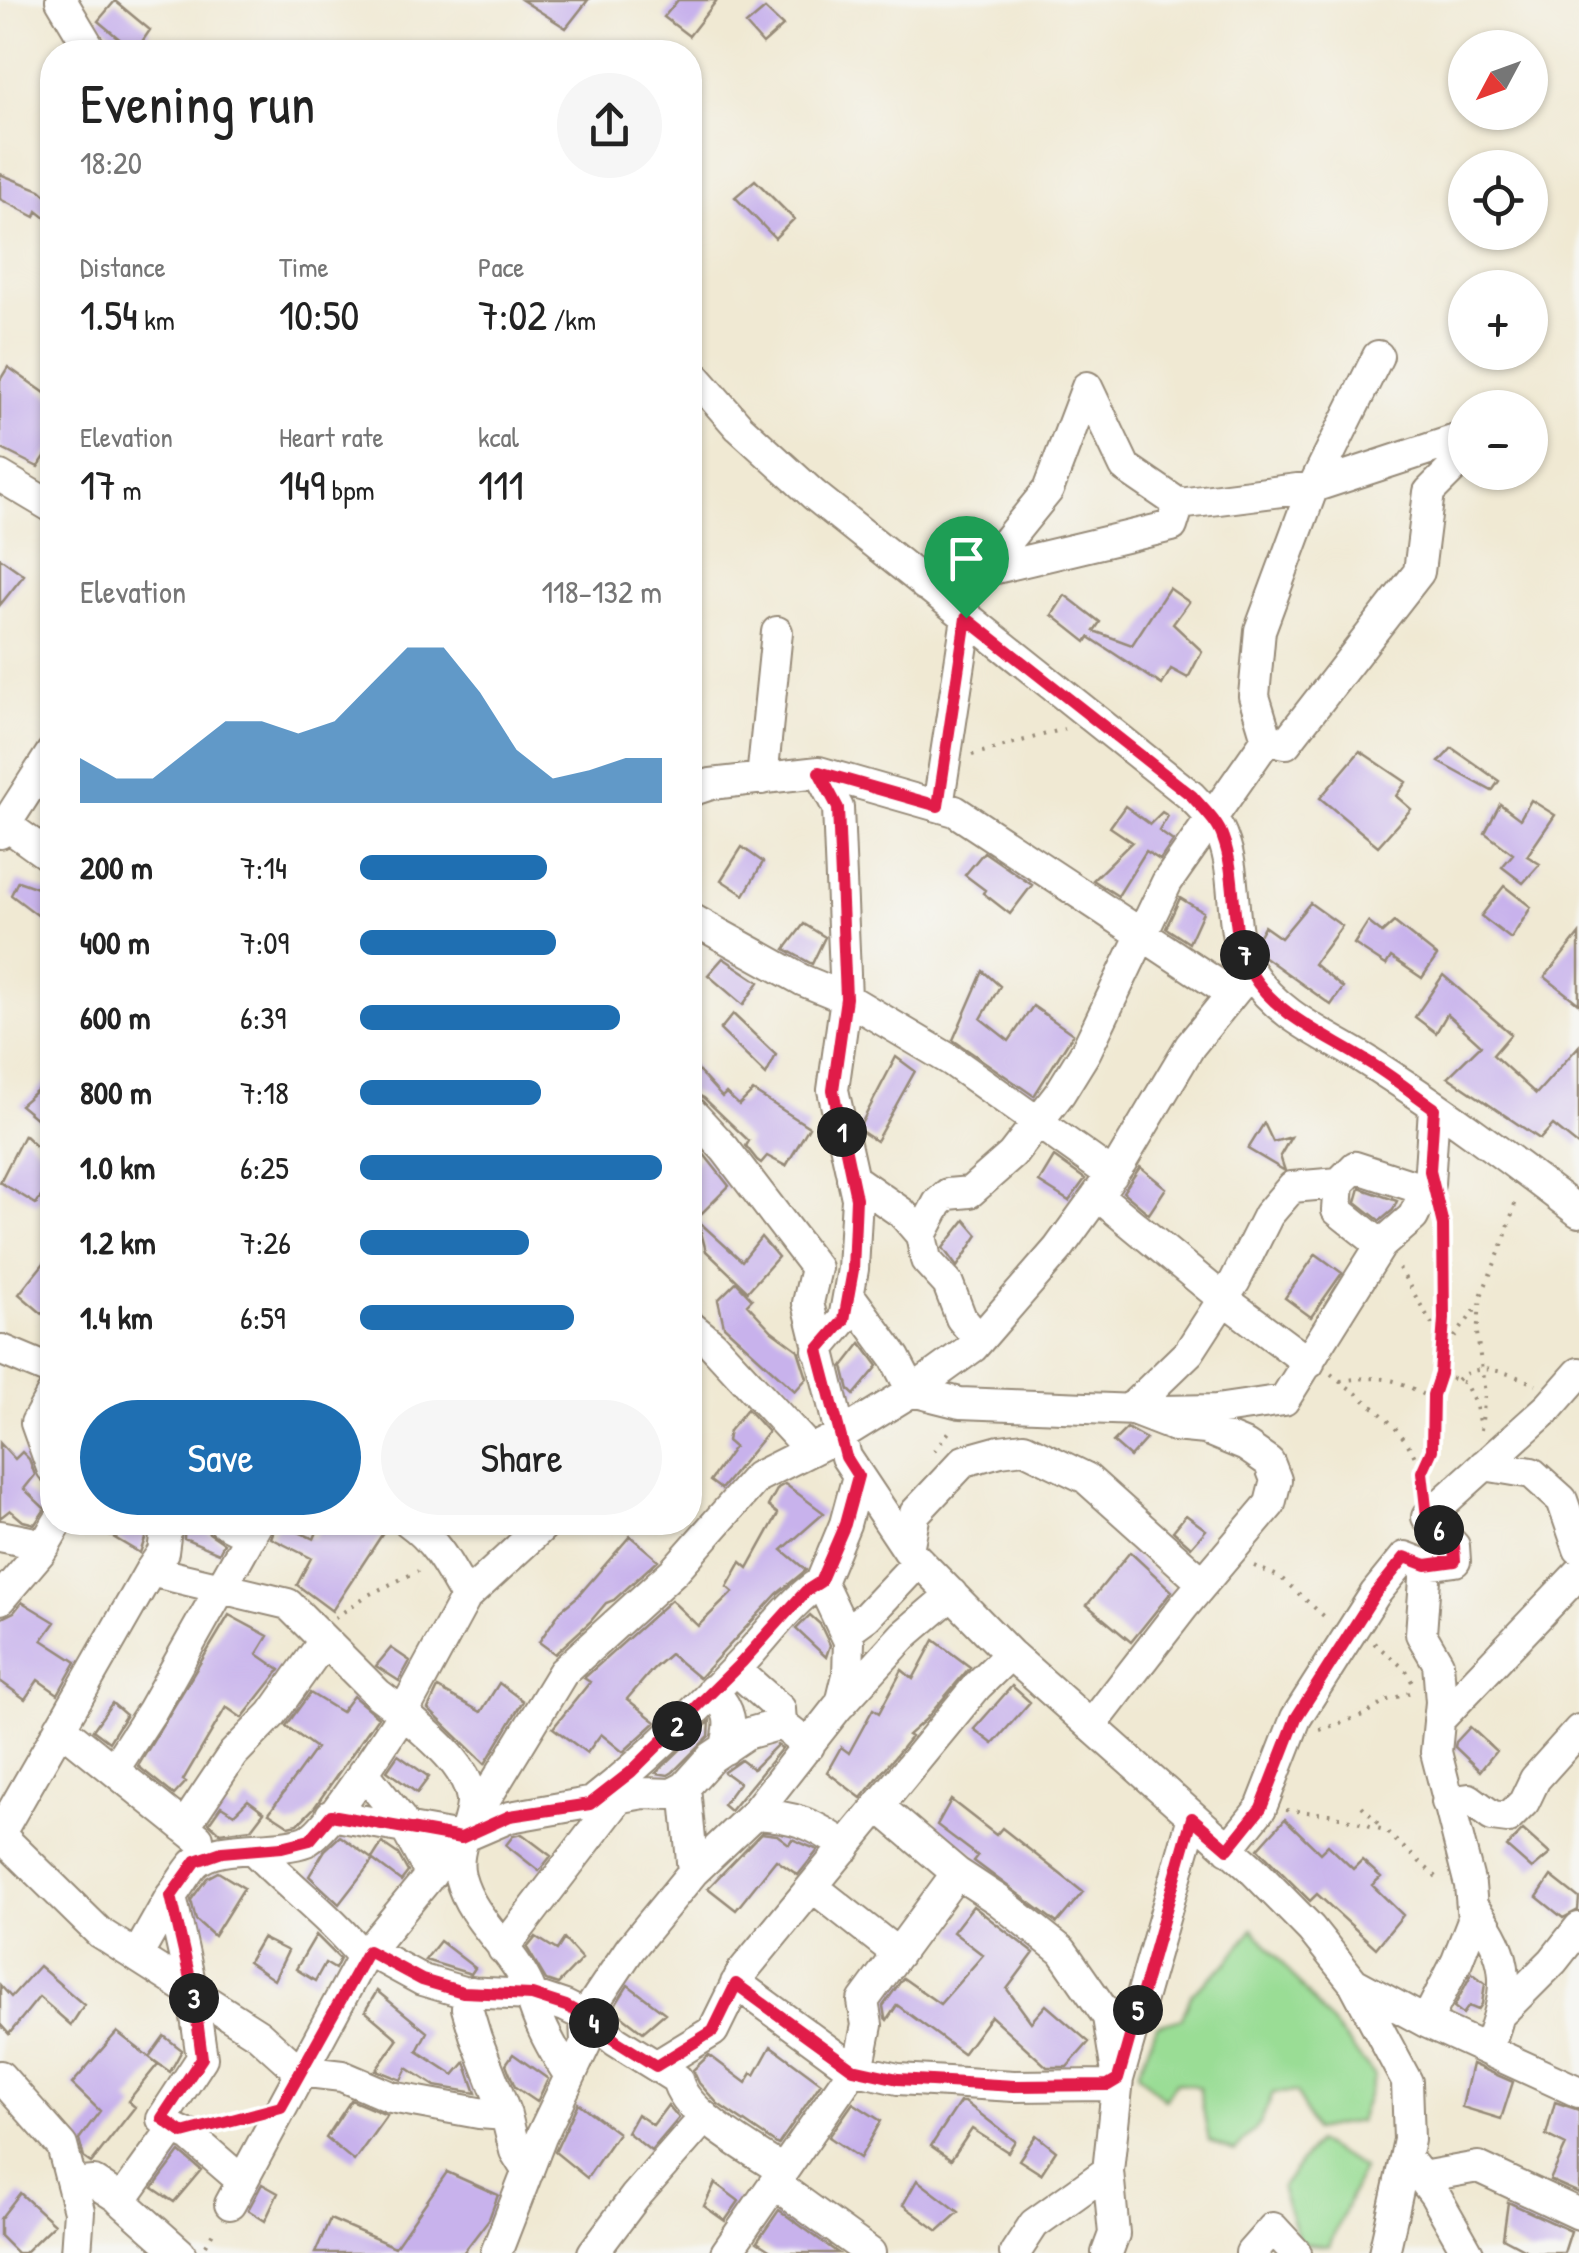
<!DOCTYPE html>
<html lang="en">
<head>
<meta charset="utf-8">
<style>
	body { margin:0; font-family:"Patrick Hand",sans-serif; background:#f6f6f6; color:#222; height:100vh; display:flex; flex-direction:column; font-size:38px; white-space:nowrap }
	* { box-sizing:border-box; margin:0 }
	p { font-size:32px; color:#767676 }
	.icon { flex:none; width:55px; height:55px; fill:none; stroke:currentColor; stroke-width:2; stroke-linecap:round; stroke-linejoin:round }
	.map { position:relative; flex:1; overflow:hidden }
	.panel { position:absolute; left:40px; top:40px; width:662px; height:1495px; display:flex; flex-direction:column; background:#fff; border-radius:40px; box-shadow:0 2px 8px #0004 }
	.panel>* { flex:none }
	.needle { width:65px; rotate:229deg }
	.buttons { position:absolute; left:1448px; top:30px; display:grid; gap:20px }
	.buttons a { display:grid; place-items:center; width:100px; height:100px; border-radius:50%; background:#fff; box-shadow:0 2px 8px #0004; font-size:50px }
	.pin { position:absolute; display:grid; place-items:center; width:85px; height:85px; color:#fff; margin:-102px -42px; border-radius:50% 50% 50% 0; rotate:-45deg; box-shadow:0 0 10px #0007 }
	.pin .icon { rotate:45deg }
	.km { position:absolute; width:50px; height:50px; margin:-25px; border-radius:50%; background:#222; color:#fff; font-size:28px; line-height:50px; text-align:center }
	.round { display:grid; place-items:center; flex:none; width:105px; height:105px; border-radius:52px; background:#f6f6f6 }
	.headline { display:flex; align-items:center; justify-content:space-between; height:170px; padding:0 40px }
	h1 { font-size:55px; font-weight:600; line-height:75px }
	.metrics { display:grid; grid-template-columns:repeat(3,1fr); gap:15px; height:170px; padding:10px 40px }
	.metrics div { display:grid; align-content:center }
	.metrics b { font-size:42px; font-weight:600 }
	.metrics small { font-size:28px; font-weight:400 }
	.metrics p { font-size:28px }
	.chart { height:280px; padding:20px 40px }
	.chart p { display:flex; justify-content:space-between }
	.chart svg { width:100%; height:180px; margin-top:10px; fill:#1f6fb2; opacity:.7 }
	.button { display:flex; gap:20px; margin-top:auto; padding:20px 40px }
	.button a { flex:1; height:115px; border-radius:60px; background:#1f6fb2; color:#fff; font-size:40px; font-weight:600; line-height:115px; text-align:center }
	.button a+a { background:#f6f6f6; color:#222 }
	ul { padding:0 40px; list-style:none; font-size:32px }
	li { display:grid; grid-template-columns:160px 120px 1fr; align-items:center; height:75px }
	li i { height:25px; border-radius:12px; background:#1f6fb2 }
	.map>svg:first-child { display:block }
	.green { fill:#9add95; stroke:#6a845a; stroke-width:2.5 }
	.building { fill:#c8b2ec }
	.lines { fill:none; stroke-linecap:round; stroke-linejoin:round }
	.minor-casing { stroke:#968a78; stroke-width:34 }
	.path { stroke:#968a78; stroke-width:4; stroke-dasharray:2.5 8; stroke-linecap:butt }
	.minor { stroke:#fff; stroke-width:30 }
	.route-casing { stroke:#fff; stroke-width:20 }
	.route { stroke:#e11d48; stroke-width:12 }
</style>
</head>
<body>
<div class="map">
<svg width="1579" height="2253" viewBox="0 0 1579 2253">
	<rect width="100%" height="100%" fill="#f6f6f2"/>
	<filter id="ink" filterUnits="userSpaceOnUse"><feTurbulence type="fractalNoise" baseFrequency=".01" numOctaves="2"/><feDisplacementMap in="SourceGraphic" scale="20" xChannelSelector="R" yChannelSelector="G"/><feConvolveMatrix kernelMatrix="1 2 1 2 8 2 1 2 1" color-interpolation-filters="sRGB"/></filter>
	<filter id="wash" filterUnits="userSpaceOnUse"><feTurbulence type="fractalNoise" baseFrequency=".0048" numOctaves="4" result="noise"/><feDisplacementMap in="SourceGraphic" scale="40" xChannelSelector="R" yChannelSelector="G"/><feGaussianBlur stdDeviation="2.25" result="paint"/><feColorMatrix in="noise" values="0 0 0 0 0 0 0 0 0 0 0 0 0 0 0 0 0 1.4 0 .05"/><feComposite in="paint" operator="in"/></filter>
	<g filter="url(#wash)">
		<rect width="100%" height="100%" fill="#f0e9d3"/>
		<path class="green" d="M1253 1928 1375 2076 1359 2121 1314 2130 1296 2092 1273 2093 1260 2123 1235 2151 1209 2141 1199 2087 1176 2082 1165 2100 1138 2073 1157 2025 1182 2018 1192 1993 1228 1962Z
			M1316 2142 1363 2168 1329 2246 1300 2243 1281 2188Z"/>
		<g id="blocks">
			<path class="building" d="M522 0H588L566 28Z
				M678 0H717L689 36 664 17Z
				M115 1 150 30 135 52 98 21Z
				M765 9 783 26 763 44 746 25Z
				M0 174 40 190 52 201V223L37 211 35 217 0 199Z
				M755 180 794 219 775 238 735 197Z
				M8 367 52 398V446L38 467 0 448V380Z
				M0 558 24 575 0 605Z
				M1169 588 1189 602 1173 624 1202 651 1188 678 1171 669 1162 685 1089 637 1086 642 1052 615 1065 595 1100 622 1094 631 1132 645Z
				M1452 748 1499 781 1492 791 1439 762Z
				M1360 751 1406 782 1396 796 1411 809 1378 846 1320 798Z
				M1531 800 1555 815 1527 856 1540 864 1523 883 1502 867 1513 854 1485 833 1500 804 1520 819Z
				M1125 806 1150 824 1162 812 1168 816 1159 831 1173 841 1160 860 1146 851 1118 896 1093 880 1132 842 1110 827Z
				M742 847 763 862 744 895 721 880Z
				M984 852 1032 885 1010 914 983 893 985 890 965 875Z
				M18 881 52 893V926L11 895Z
				M1504 886 1531 907 1511 939 1481 916Z
				M1180 898 1203 912 1189 943 1166 928Z
				M1310 903 1342 926 1314 964 1343 988 1331 1005 1263 956 1257 939 1264 926 1281 938Z
				M1368 922 1382 933 1394 922 1437 956 1422 978 1391 957 1386 965 1354 944Z
				M804 924 825 937 812 964 785 949Z
				M1579 934V1004L1545 977Z
				M723 958 759 982 743 1005 708 975Z
				M983 971 1000 986 981 1019 1009 1041 1033 1006 1073 1034 1034 1096 953 1040Z
				M1443 975 1511 1034 1493 1055 1536 1094 1579 1046V1146L1553 1125 1540 1139 1448 1077 1481 1045 1447 1014 1436 1033 1415 1017Z
				M733 1014 776 1055 766 1075 720 1030Z
				M896 1057 915 1071 876 1141 861 1131 860 1126Z
				M690 1062 722 1097 726 1093 739 1105 753 1091 809 1127 786 1166 767 1156 761 1163 757 1160 746 1146 749 1141 704 1098 690 1091Z
				M52 1077V1113L44 1125 20 1105Z
				M1264 1123 1273 1142 1291 1137 1280 1156 1285 1171 1248 1149Z
				M24 1135 52 1161V1181L36 1204 0 1182Z
				M703 1153 729 1186 690 1225V1168Z
				M1054 1157 1085 1179 1069 1201 1039 1182Z
				M1140 1167 1166 1188 1149 1214 1123 1192Z
				M1360 1188 1397 1201 1393 1210 1380 1221 1356 1202Z
				M965 1220 978 1235 957 1267 943 1248Z
				M698 1221 742 1261 761 1237 778 1257 748 1291 706 1251Z
				M52 1253V1322L19 1294Z
				M1316 1254 1342 1273 1311 1317 1285 1298Z
				M736 1282 752 1299 747 1304 772 1331 798 1350 807 1378 795 1391 724 1326 718 1300Z
				M861 1343 878 1366 854 1395 849 1390 843 1366Z
				M747 1409 768 1432 721 1489 710 1481 734 1447 727 1441 729 1431Z
				M1127 1428 1146 1439 1130 1457 1113 1442Z
				M0 1443 15 1459 22 1452 29 1459 35 1475 24 1489 45 1509 35 1524 23 1521 10 1510 0 1518Z
				M785 1484 824 1513 782 1550 806 1570 777 1594 699 1678 670 1654 653 1669 627 1699 656 1722 623 1752 601 1734 587 1753 553 1728 590 1682 584 1678 671 1600 698 1626 733 1592 727 1587 741 1562 748 1568 778 1514 768 1506 778 1488Z
				M1186 1515 1206 1530 1191 1547 1173 1531Z
				M116 1522H129L147 1533 140 1553 108 1534Z
				M185 1522H205L209 1533 224 1543 219 1553 184 1538Z
				M277 1522 314 1539 321 1522H373L385 1530 332 1611 297 1585 311 1558 271 1538Z
				M630 1536 658 1560 614 1600 606 1603 590 1622 555 1654 539 1642 561 1610 578 1596Z
				M1130 1552 1172 1591 1131 1642 1087 1605Z
				M22 1602 55 1622 42 1640 76 1662 58 1694 38 1680 25 1699 0 1681V1619L14 1612Z
				M229 1615 268 1636 257 1654 280 1670 242 1718 226 1707 183 1780 186 1782 174 1795 138 1766Z
				M810 1615 820 1624 830 1645 826 1657 796 1629Z
				M934 1640 970 1667 925 1720 908 1735 911 1737 861 1798 827 1772 841 1747 849 1753 873 1709 879 1713 902 1670 913 1679Z
				M391 1648 410 1661 399 1681 376 1666Z
				M499 1683 523 1701 485 1764 428 1709 438 1688 481 1712Z
				M1012 1686 1030 1702 993 1744 974 1729Z
				M310 1693 341 1712 353 1696 378 1717 314 1808 298 1824 289 1826 269 1813 316 1748 286 1726Z
				M112 1703 126 1715 109 1742 93 1730Z
				M710 1721 709 1736 673 1772 668 1775 656 1773Z
				M1470 1727 1496 1751 1480 1771 1455 1747 1456 1742Z
				M777 1745 782 1748 730 1811 723 1805 739 1783 724 1772 741 1760 753 1769Z
				M398 1755 429 1777 417 1793 387 1771Z
				M248 1800 264 1812 251 1829 220 1833 209 1823 221 1806 234 1814Z
				M951 1800 996 1835 1002 1828 1083 1892 1057 1923 974 1861 978 1856 937 1825Z
				M1285 1819 1320 1853 1328 1845 1353 1869 1362 1860 1381 1877 1372 1885 1403 1915 1376 1948 1317 1894 1310 1901 1258 1849Z
				M1523 1830 1550 1854 1532 1869 1507 1847Z
				M761 1833 777 1835 789 1844 792 1839 818 1850 798 1875 776 1860 736 1910 708 1888Z
				M522 1834 551 1856 539 1871 506 1845 513 1836Z
				M340 1836 372 1859 382 1843 398 1854 408 1872 401 1881 373 1860 339 1904 309 1876 325 1850Z
				M218 1872 244 1888 214 1936 196 1920 191 1900 207 1878Z
				M1551 1876 1579 1898 1578 1910 1563 1918 1537 1897Z
				M973 1906 1034 1953 1007 1989 1031 2022 1046 2005 1089 2042 1067 2067H1047L991 2016 963 2054 897 2005 887 2020 885 2018 883 2006 903 1978 940 2004 983 1955 953 1932Z
				M316 1935 340 1959 335 1969 325 1963 315 1981 296 1969Z
				M536 1937 557 1950 564 1939 582 1959 558 1984 546 1980 527 1948Z
				M262 1938 288 1951 274 1980 248 1962Z
				M440 1941 475 1968 471 1974 425 1960Z
				M39 1966 84 2005 71 2025 39 1997 9 2034 0 2024V1985L11 1997Z
				M1472 1973 1485 1983 1482 2004 1478 2010 1469 2006 1463 2014 1454 2007Z
				M628 1985 665 2013 643 2032 613 2009Z
				M377 1991 427 2032 417 2051 454 2075 465 2062 476 2093 435 2086 407 2068 401 2080 376 2070 398 2039 365 2011Z
				M117 2032 158 2064 128 2101 135 2107 91 2163 84 2158 79 2139 100 2111 72 2084Z
				M164 2036 182 2050 170 2072 149 2057Z
				M771 2046 821 2083 778 2145 718 2104 699 2083 693 2070 709 2055 746 2083 752 2073 755 2075Z
				M513 2054 548 2079 537 2102 515 2087 506 2064Z
				M1472 2064 1513 2082 1501 2119 1462 2107Z
				M351 2100 387 2115 354 2161 326 2138Z
				M960 2102H965L1015 2141 1008 2152 972 2129 951 2160 931 2146Z
				M1555 2102 1579 2110V2193L1550 2180 1566 2145 1546 2135Z
				M578 2103 618 2133 587 2178 555 2152Z
				M853 2103 881 2121 860 2158 829 2137Z
				M668 2105 679 2118 651 2151 627 2132 637 2114 653 2125Z
				M1036 2135 1056 2151 1041 2174 1019 2160Z
				M180 2152 201 2170 174 2202 153 2188Z
				M447 2172 498 2195 489 2219 463 2253H315L330 2219 395 2247Z
				M917 2180 959 2212 938 2231 903 2205Z
				M715 2183 739 2201 725 2221 704 2206Z
				M262 2184 278 2193 265 2221 248 2210Z
				M20 2193 54 2224 24 2253H17L0 2236V2219Z
				M1508 2202 1571 2231 1564 2253H1531L1503 2238Z
				M779 2210 838 2253H774L757 2242Z"/>
		</g>
	</g>
	<g filter="url(#ink)">
		<use href="#blocks" fill-opacity="0" stroke="#968a78" stroke-width="2.5"/>
		<g class="lines">
			<defs>
				<path id="minor" d="M61 0 92 52
					M690 371 739 427 814 495 1191 796C1203 809 1218 822 1223 839 1239 880 1227 935 1251 973 1278 1016 1326 1035 1366 1060 1439 1106 1511 1160 1579 1212
					M0 476 52 507
					M980 574 1048 490 1087 387 1125 467 1179 504
					M925 585 1172 526 1179 504 1313 487 1378 356
					M1267 739 1254 696 1260 630 1313 487 1465 437
					M1267 739 1286 743 1419 572 1429 492 1465 456
					M819 772 955 811 1232 994
					M762 779 777 632
					M690 791 711 784 819 772 838 808 846 998 833 1090 857 1198 853 1269 844 1319 818 1350
					M938 806 967 618
					M6 825 52 858
					M0 833 52 752
					M690 918 802 980 846 998 952 1061 1112 1175
					M690 1111 725 1149 816 1268 808 1303 846 1457 908 1550 1010 1654 1253 1870 1311 1929 1354 1983 1407 2082 1409 2140 1384 2253
					M852 1178 902 1213 921 1235 926 1260 948 1284 961 1318 979 1340
					M1339 1183 1355 1167 1426 1190
					M1097 1195 1222 1298 1309 1363
					M921 1235 938 1203 948 1194 970 1192 1012 1155 1060 1093 1086 1051 1167 882 1267 739
					M849 1295 895 1358 912 1391 960 1403 1161 1411 1216 1410 1284 1400 1381 1245 1413 1217 1429 1184 1434 1108
					M690 1326 712 1344 810 1450
					M2 1350 52 1371
					M52 1394 36 1423 52 1468
					M1484 1465 1532 1473 1562 1500 1579 1549
					M224 1522 251 1536
					M409 1522C437 1542 449 1567 466 1597
					M0 1536 45 1545
					M908 1550 915 1513 964 1461 1000 1451 1024 1448 1086 1478 1203 1583
					M1426 1565 1455 1561 1454 1546 1427 1517 1549 1407 1579 1373
					M150 1571 163 1552 167 1522
					M0 1599 41 1551 58 1522
					M845 1632 867 1616 919 1561
					M735 1669 780 1709 781 1724
					M713 1690C731 1711 733 1722 725 1749
					M841 1704 848 1675 849 1641 821 1582 845 1524 858 1476
					M1439 1720 1579 1573
					M1091 1726 1183 1607 1270 1504 1276 1480 1269 1462 1246 1446 1205 1429 1174 1426 1130 1409 1189 1352 1235 1281 1268 1215 1292 1187 1339 1183 1337 1210 1381 1245
					M60 1727 198 1838
					M114 1769 151 1712 258 1522
					M363 1772 400 1818 431 1875
					M685 1787 693 1872
					M596 1799C649 1758 698 1708 744 1660 769 1633 791 1601 821 1582
					M1447 1802 1469 1799 1492 1816 1508 1818 1524 1802 1535 1779 1579 1730
					M754 1814C794 1816 815 1824 846 1847
					M331 1815 461 1838 510 1817 644 1793 672 1794 685 1787 712 1757 746 1734 781 1724 809 1746
					M184 1827 233 1754 272 1714 324 1641
					M0 1833 150 1571 288 1604 378 1694 403 1713 466 1597 547 1522
					M0 1835 100 1933 258 2034 299 2071 342 2076 391 2097 479 2113 506 2115
					M253 1849C289 1887 331 1917 363 1957
					M1228 1849 1261 1808 1296 1718 1375 1594 1405 1557 1426 1565 1421 1634 1438 1663 1441 1702 1436 1752 1470 1885 1473 1920 1457 1961 1426 2022
					M813 1887 898 1954
					M1472 1906C1514 1959 1510 1990 1487 2050
					M503 1949 619 1798
					M369 1951 422 1980 463 1992 532 1995 565 2006 585 2016 616 2041 677 2079C684 2114 754 2151 783 2171
					M137 1956 171 1896
					M736 1983 853 2069 898 2079 1014 2086 1108 2085 1118 2079 1108 2017 1062 1951 998 1900 957 1873 879 1807
					M1354 1983 1426 2022 1579 2092
					M472 1992 467 2008 476 2038 506 2115 515 2151 528 2172
					M1500 2014 1553 1961 1579 1928
					M656 2066 713 2031 742 1972 977 1686 1010 1654
					M0 2076 62 2146 79 2211 76 2253
					M173 2128 190 2136 242 2181
					M1413 2166 1435 2195 1468 2253
					M1422 2177 1478 2167 1579 2214
					M72 2184 94 2182 117 2197 180 2253
					M775 2184 870 2253
					M121 2201 170 2133 173 2128 162 2119 202 2058 193 1996 171 1896C179 1886 185 1874 194 1864 216 1841 275 1853 306 1841 328 1832 387 1737 403 1713 427 1734 470 1766 472 1802 472 1824 453 1850 460 1877 471 1920 511 1947 529 1987 532 1993 532 2002 535 2009 543 2033 556 2055 570 2076
					M230 2204 363 1957 465 1833 563 1672 674 1571 757 1477 839 1436 912 1391 973 1347 1058 1249 1121 1162 1190 1046 1250 972
					M496 2253 541 2137 586 2043 585 2016 630 1949 693 1872 754 1814 837 1708 904 1635 952 1594
					M593 2253 635 2197 705 2117
					M726 2253 860 2060 867 2025 863 2001 957 1873
					M1015 2253 1034 2224 1108 2171
					M1107 2253 1114 2234 1108 2171 1118 2079 1193 1817
					M1251 2253 1273 2228 1296 2253"/>
			</defs>
			<use href="#minor" class="minor-casing"/>
			<path class="path" d="M972 755 1064 729
				M1399 1268 1442 1341
				M1442 1354 1478 1306
				M1331 1374C1370 1405 1417 1433 1423 1486
				M1441 1375 1465 1383 1476 1406 1479 1423
				M1457 1380C1479 1359 1511 1374 1536 1385
				M1340 1381C1383 1375 1397 1377 1433 1401
				M1481 1430 1485 1394 1477 1333 1481 1296 1504 1241 1517 1197
				M934 1451 953 1427
				M1422 1472 1432 1450 1433 1395 1441 1375 1444 1319 1441 1220
				M1254 1566 1280 1577 1326 1618
				M335 1618 366 1596 418 1571
				M1374 1643 1406 1670 1412 1682
				M1320 1730 1366 1714 1388 1700 1412 1692
				M1362 1806 1381 1827
				M1286 1810 1329 1814 1384 1830 1440 1880
				M217 2124 246 2116
				M206 2245 216 2227"/>
			<use href="#minor" class="minor"/>
		</g>
	</g>
	<g class="lines" filter="url(#ink)">
		<defs>
			<path id="route" d="M966 618 1192 796C1203 809 1218 822 1223 838 1239 880 1228 934 1251 973 1276 1015 1325 1035 1365 1060 1389 1074 1411 1092 1434 1108L1430 1171 1443 1225 1444 1319 1440 1374 1433 1395 1432 1450 1422 1472 1427 1517 1454 1546 1455 1561 1426 1565 1405 1557 1375 1594 1296 1718 1261 1808 1228 1849 1192 1818 1118 2079 1108 2085 1014 2086 898 2079 853 2069 736 1984 713 2031 656 2066 616 2041 585 2016 566 2006 532 1995 463 1992 422 1980 368 1951 281 2107 183 2133 162 2118 202 2058 194 1996 171 1896 196 1861 222 1852 282 1847 310 1840 331 1815 461 1838 510 1816 590 1804 631 1772 742 1662 806 1591 820 1582 845 1524 858 1476 846 1457 818 1350 844 1320 853 1270 856 1198 833 1090 846 998 838 808 819 772 938 806Z"/>
		</defs>
		<use href="#route" class="route-casing"/>
		<use href="#route" class="route"/>
	</g>
</svg>
<div class="buttons">
<a><svg class="needle" viewBox="-14 -14 28 28"><path d="M0-13l5 13h-10z" fill="#e53935"/><path d="M0 13l5-13h-10z" fill="#767676"/></svg></a>
<a><svg class="icon" aria-label="locate" viewBox="0 0 24 24"><circle cx="12" cy="12" r="6"/><path d="M12 2v4M12 18v4M2 12h4M18 12h4"/></svg></a>
<a>+</a>
<a>−</a>
</div>
<div class="pin" style="left:966px;top:618px;background:#1e9e55"><svg class="icon" aria-label="arrive" viewBox="0 0 24 24"><path d="M6 21V4h12l-3 4 3 4H6"/></svg></div>
<b class="km" style="left:842px;top:1132px">1</b>
<b class="km" style="left:677px;top:1726px">2</b>
<b class="km" style="left:194px;top:1998px">3</b>
<b class="km" style="left:594px;top:2023px">4</b>
<b class="km" style="left:1138px;top:2010px">5</b>
<b class="km" style="left:1439px;top:1530px">6</b>
<b class="km" style="left:1245px;top:955px">7</b>
<section class="panel">
<div class="headline"><div><h1>Evening run</h1><p>18:20</p></div><a class="round"><svg class="icon" aria-label="share" viewBox="0 0 24 24"><path d="M12 15V3M7 8l5-5 5 5M5 13v7h14v-7"/></svg></a></div>
<div class="metrics">
<div><p>Distance</p><b>1.54<small> km</small></b></div>
<div><p>Time</p><b>10:50</b></div>
<div><p>Pace</p><b>7:02<small> /km</small></b></div>
</div>
<div class="metrics">
<div><p>Elevation</p><b>17<small> m</small></b></div>
<div><p>Heart rate</p><b>149<small> bpm</small></b></div>
<div><p>kcal</p><b>111</b></div>
</div>
<div class="chart"><p><span>Elevation</span>118–132 m</p>
<svg viewBox="0 0 160 44" preserveAspectRatio="none"><path d="M0 44V33L10 38L20 38L30 31L40 24L50 24L60 27L70 24L80 15L90 6L100 6L110 17L120 31L130 38L140 36L150 33L160 33V44z"/></svg>
</div>
<ul>
<li><b>200 m</b>7:14<i style="width:62%"></i></li>
<li><b>400 m</b>7:09<i style="width:65%"></i></li>
<li><b>600 m</b>6:39<i style="width:86%"></i></li>
<li><b>800 m</b>7:18<i style="width:60%"></i></li>
<li><b>1.0 km</b>6:25<i style="width:100%"></i></li>
<li><b>1.2 km</b>7:26<i style="width:56%"></i></li>
<li><b>1.4 km</b>6:59<i style="width:71%"></i></li>
</ul>
<div class="button"><a>Save</a><a>Share</a></div>
</section>
</div>
</body>
</html>
